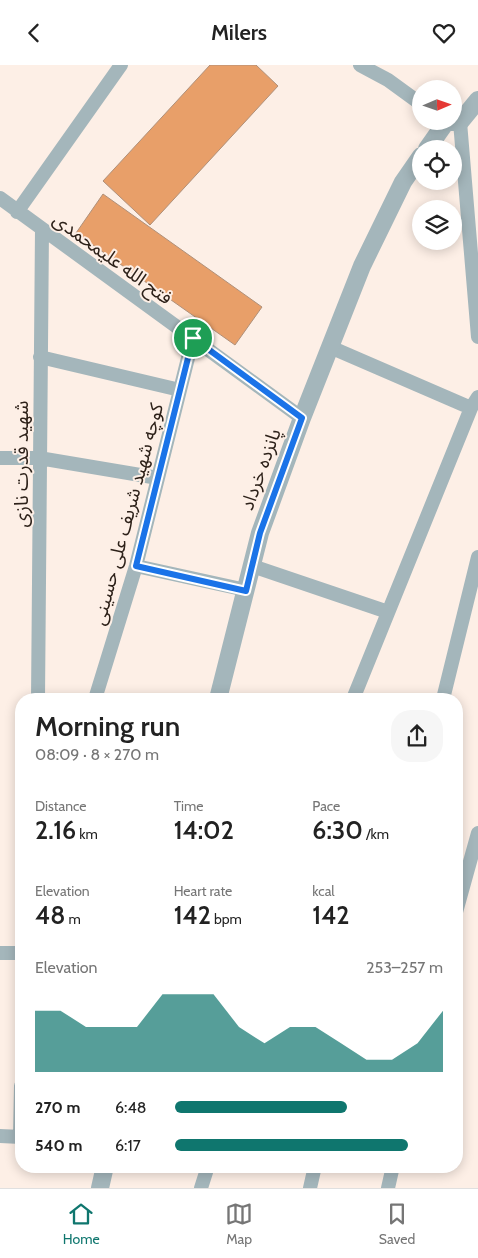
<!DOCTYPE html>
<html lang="en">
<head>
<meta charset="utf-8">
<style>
	body { margin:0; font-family:Cabin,"Noto Sans Arabic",sans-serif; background:#f6f6f6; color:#222; height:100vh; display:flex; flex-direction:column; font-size:19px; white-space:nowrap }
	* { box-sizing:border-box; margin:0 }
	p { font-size:16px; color:#767676 }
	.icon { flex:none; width:28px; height:28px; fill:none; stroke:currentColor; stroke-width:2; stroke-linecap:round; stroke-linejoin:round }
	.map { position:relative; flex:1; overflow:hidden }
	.details { position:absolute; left:15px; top:628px; width:448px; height:480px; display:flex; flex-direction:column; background:#fff; border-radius:20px; box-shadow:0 2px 12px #0003 }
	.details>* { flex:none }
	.needle { width:32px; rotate:88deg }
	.controls { position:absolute; left:412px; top:15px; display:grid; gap:10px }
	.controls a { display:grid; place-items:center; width:50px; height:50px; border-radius:50%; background:#fff; box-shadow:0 2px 12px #0003; font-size:25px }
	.pin { position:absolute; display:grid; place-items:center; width:42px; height:42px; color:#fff; margin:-21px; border:2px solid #fff; border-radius:50%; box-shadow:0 1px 5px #0007 }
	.round { display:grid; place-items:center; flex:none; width:52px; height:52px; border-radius:20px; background:#f6f6f6 }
	.head { display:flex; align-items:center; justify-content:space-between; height:85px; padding:0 20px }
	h1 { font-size:28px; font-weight:600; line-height:38px }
	.figures { display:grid; grid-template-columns:repeat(3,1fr); gap:8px; height:85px; padding:5px 20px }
	.figures div { display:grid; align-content:center }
	.figures b { font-size:25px; font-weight:600 }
	.figures small { font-size:14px; font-weight:400 }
	.figures p { font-size:14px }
	.chart { height:140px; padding:10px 20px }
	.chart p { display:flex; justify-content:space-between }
	.chart svg { width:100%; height:90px; margin-top:5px; fill:#0f766e; opacity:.7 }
	ul { padding:0 20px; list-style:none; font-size:16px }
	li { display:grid; grid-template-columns:80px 60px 1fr; align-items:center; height:38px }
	li i { height:12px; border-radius:6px; background:#0f766e }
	header { display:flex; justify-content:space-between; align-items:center; height:65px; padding:0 20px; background:#fff; font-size:22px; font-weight:600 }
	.tabs { display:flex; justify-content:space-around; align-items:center; height:70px; border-top:1px solid #e0e0e0; background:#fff; font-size:14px; color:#767676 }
	.tabs a { display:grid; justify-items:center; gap:2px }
	.tabs .on { color:#0f766e }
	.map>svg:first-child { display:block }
	.building { fill:#e89f69; stroke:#af907a }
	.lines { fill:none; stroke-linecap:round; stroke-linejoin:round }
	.minor { stroke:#a4b6bb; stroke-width:14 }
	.tertiary { stroke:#a4b6bb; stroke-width:18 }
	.route-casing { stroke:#fff; stroke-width:10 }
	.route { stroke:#1a73e8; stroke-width:6 }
	.labels { text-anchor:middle; stroke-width:4; stroke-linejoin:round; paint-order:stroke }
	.street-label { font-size:19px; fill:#2d2119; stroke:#fdefe6 }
</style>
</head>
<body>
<header><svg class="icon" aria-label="back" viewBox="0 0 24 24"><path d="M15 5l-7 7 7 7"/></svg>Milers<svg class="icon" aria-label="heart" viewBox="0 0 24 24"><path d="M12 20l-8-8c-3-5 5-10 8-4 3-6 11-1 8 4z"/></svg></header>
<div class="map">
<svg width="478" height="1123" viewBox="0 0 478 1123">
	<rect width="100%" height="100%" fill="#fdefe6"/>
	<path class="building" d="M210 0H256L278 21 150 160 103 116Z
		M103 129 262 242 235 280 76 168Z"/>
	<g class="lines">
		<path class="minor" d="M360 0 388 15 421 39
			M460 57 478 272
			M0 133 302 353
			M17 147 121 0
			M330 282 471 343
			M40 292 180 325
			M0 393H39L158 413
			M136 501 246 525
			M252 501 388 547
			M38 634 42 164
			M95 634 136 501 193 273
			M353 634 471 343 478 332
			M443 634 478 492
			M456 847 478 768
			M0 888H21
			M0 1071 21 1072
			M20 1072 21 1021
			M201 1123 208 1101
			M310 1123 315 1101
			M388 1123 393 1101"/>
		<path class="tertiary" d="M427 84 446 57H460L478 35
			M218 634 260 468 302 353 362 201 403 117 421 91
			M100 1123 105 1101"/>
	</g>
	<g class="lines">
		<defs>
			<path id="route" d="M193 273 302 353 260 468 246 526 136 501Z"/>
		</defs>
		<use href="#route" class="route-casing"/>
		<use href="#route" class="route"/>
	</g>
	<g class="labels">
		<g class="street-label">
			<text transform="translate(113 193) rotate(36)" y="7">فتح الله علیمحمدی</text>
			<text transform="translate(21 399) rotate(-90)" y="7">شهید قدرت نازی</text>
			<text transform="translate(260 404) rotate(-70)" y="7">پانزده خرداد</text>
			<text transform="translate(127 449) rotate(-75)" y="7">کوچه شهید شریف علی حسینی</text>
		</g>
	</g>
</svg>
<div class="controls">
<a><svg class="needle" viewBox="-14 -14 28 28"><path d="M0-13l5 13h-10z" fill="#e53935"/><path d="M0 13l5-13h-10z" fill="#767676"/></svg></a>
<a><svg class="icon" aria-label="locate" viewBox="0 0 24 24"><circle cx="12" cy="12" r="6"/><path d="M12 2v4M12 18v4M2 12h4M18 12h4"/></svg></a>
<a><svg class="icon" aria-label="layers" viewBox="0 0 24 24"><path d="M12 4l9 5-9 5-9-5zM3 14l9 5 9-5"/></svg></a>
</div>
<div class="pin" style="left:193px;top:273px;background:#1e9e55"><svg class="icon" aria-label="arrive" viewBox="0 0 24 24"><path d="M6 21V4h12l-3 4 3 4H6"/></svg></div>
<section class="details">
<div class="head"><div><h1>Morning run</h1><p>08:09 · 8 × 270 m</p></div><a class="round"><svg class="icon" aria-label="share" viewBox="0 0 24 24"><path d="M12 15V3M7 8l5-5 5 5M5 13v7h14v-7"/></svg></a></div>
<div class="figures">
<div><p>Distance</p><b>2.16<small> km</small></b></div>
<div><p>Time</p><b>14:02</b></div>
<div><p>Pace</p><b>6:30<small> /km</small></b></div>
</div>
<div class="figures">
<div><p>Elevation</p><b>48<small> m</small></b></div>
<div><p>Heart rate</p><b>142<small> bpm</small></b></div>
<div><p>kcal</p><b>142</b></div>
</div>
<div class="chart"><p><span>Elevation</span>253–257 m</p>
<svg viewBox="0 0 160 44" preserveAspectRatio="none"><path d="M0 44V14L10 14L20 22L30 22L40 22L50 6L60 6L70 6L80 22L90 30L100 22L110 22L120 30L130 38L140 38L150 30L160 14V44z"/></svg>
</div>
<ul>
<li><b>270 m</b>6:48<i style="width:64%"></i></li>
<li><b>540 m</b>6:17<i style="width:87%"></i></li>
</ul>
</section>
</div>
<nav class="tabs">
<a class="on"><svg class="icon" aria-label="home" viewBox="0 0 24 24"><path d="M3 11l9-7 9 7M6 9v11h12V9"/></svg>Home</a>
<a><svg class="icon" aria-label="map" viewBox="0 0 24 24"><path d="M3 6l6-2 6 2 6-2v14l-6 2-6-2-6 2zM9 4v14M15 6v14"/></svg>Map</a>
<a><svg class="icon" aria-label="saved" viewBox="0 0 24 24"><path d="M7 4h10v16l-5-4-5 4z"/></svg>Saved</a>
</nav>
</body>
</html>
